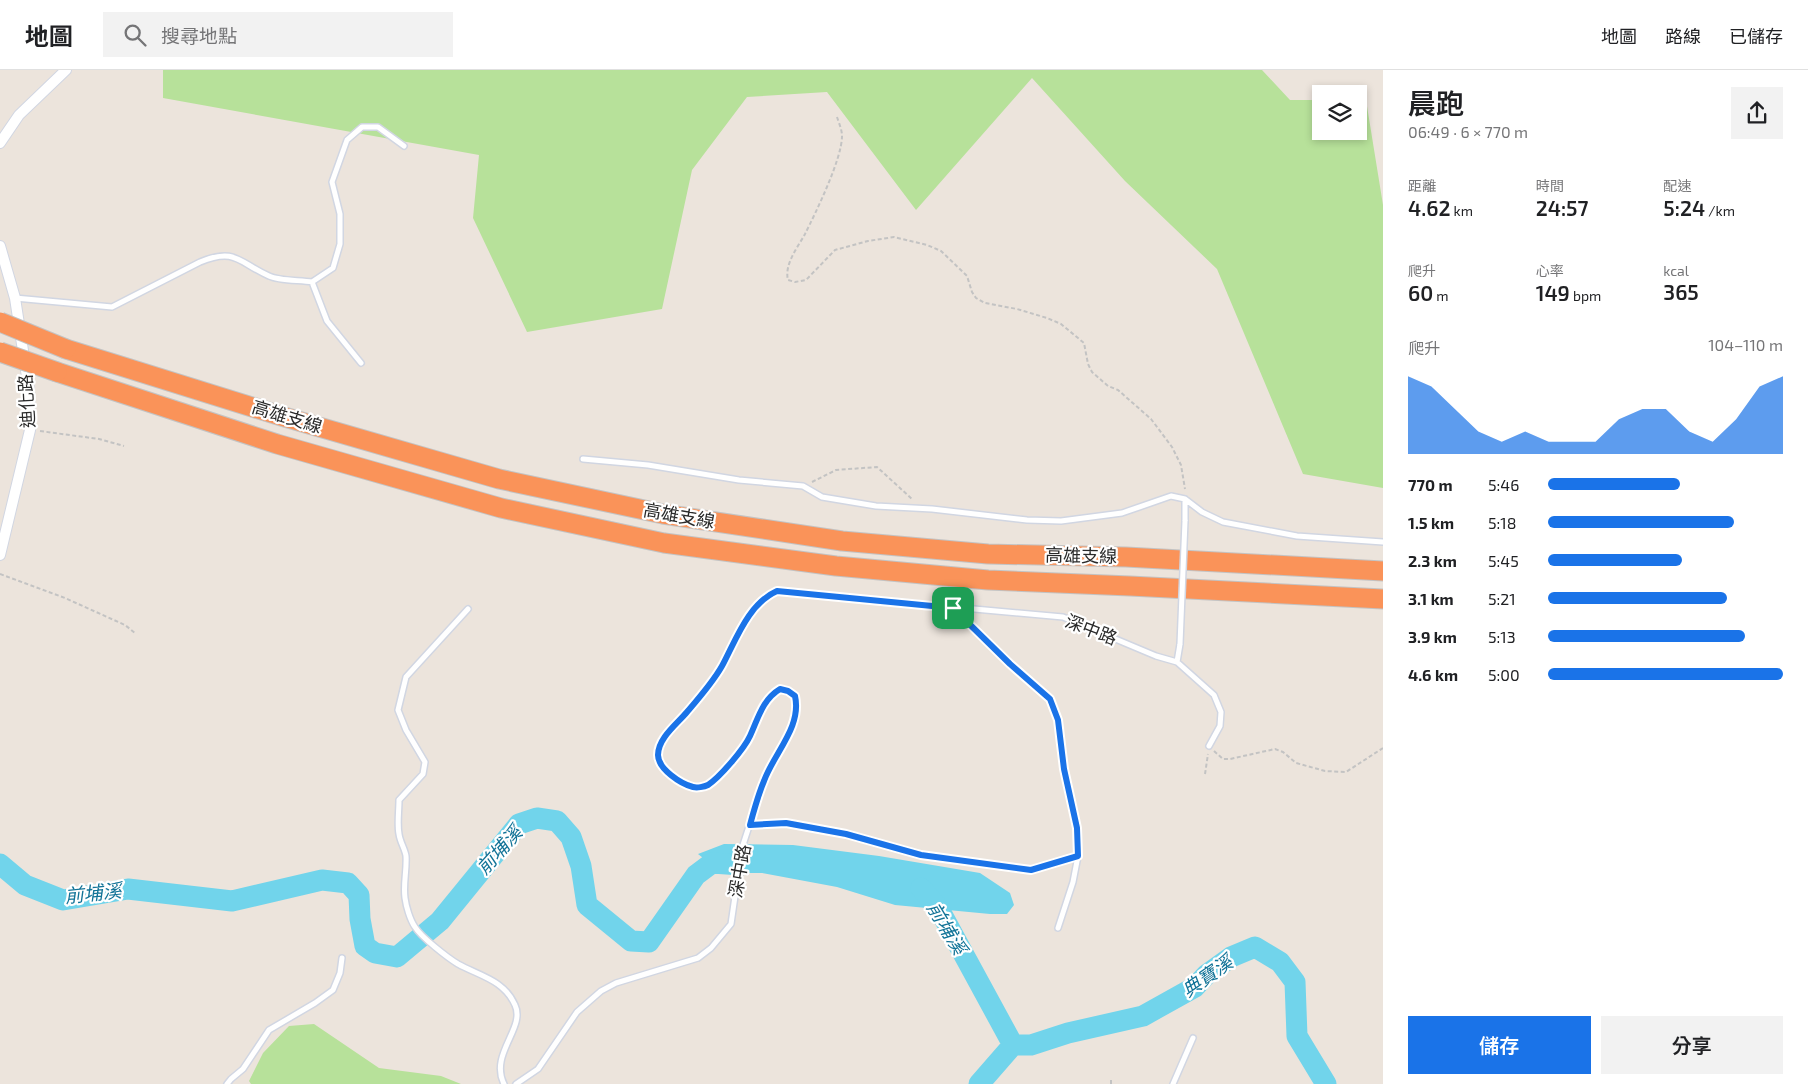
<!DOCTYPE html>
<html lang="zh-TW">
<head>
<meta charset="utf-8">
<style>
	body { margin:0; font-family:"Exo 2","Noto Sans TC",sans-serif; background:#f2f2f2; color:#202124; height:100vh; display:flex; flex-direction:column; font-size:19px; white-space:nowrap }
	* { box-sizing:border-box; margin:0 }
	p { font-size:16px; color:#757577 }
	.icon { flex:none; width:28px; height:28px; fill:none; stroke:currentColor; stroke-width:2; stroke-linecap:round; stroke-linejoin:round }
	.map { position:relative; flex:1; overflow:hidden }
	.side { display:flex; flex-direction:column; background:#fff; width:425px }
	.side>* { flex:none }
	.fabs { position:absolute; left:1312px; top:15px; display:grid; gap:10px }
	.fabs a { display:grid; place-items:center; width:55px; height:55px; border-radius:0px; background:#fff; box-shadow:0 2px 8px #0003; font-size:25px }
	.pin { position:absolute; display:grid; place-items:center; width:42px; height:42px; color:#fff; margin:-21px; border-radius:10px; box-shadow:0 2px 8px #0006 }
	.round { display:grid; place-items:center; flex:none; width:52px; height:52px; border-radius:0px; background:#f2f2f2 }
	.summary { display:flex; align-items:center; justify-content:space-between; height:85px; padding:0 25px }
	h1 { font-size:28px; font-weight:600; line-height:38px }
	.metrics { display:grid; grid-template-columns:repeat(3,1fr); gap:8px; height:85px; padding:5px 25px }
	.metrics div { display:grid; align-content:center }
	.metrics b { font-size:21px; font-weight:600 }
	.metrics small { font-size:14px; font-weight:400 }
	.metrics p { font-size:14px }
	.chart { height:140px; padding:10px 25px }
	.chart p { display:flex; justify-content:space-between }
	.chart svg { width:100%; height:90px; margin-top:5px; fill:#1a73e8; opacity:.7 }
	.action { display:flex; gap:10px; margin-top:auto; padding:10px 25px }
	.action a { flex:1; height:58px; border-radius:0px; background:#1a73e8; color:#fff; font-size:20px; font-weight:600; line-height:58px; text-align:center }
	.action a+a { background:#f2f2f2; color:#202124 }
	ul { padding:0 25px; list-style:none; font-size:16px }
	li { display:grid; grid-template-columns:80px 60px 1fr; align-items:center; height:38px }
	li i { height:12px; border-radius:6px; background:#1a73e8 }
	header { display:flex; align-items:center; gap:30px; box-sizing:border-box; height:70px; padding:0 25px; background:#fff; border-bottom:1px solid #e0e0e0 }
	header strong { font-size:24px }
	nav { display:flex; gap:28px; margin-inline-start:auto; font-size:18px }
	.search { width:350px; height:45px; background:#f2f2f2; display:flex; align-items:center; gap:12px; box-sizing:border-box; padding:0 18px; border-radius:0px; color:#757577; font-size:19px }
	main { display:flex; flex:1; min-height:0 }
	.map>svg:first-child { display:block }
	.green { fill:#b7e19a }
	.water { fill:#71d4eb }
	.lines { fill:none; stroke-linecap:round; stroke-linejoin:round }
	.river { stroke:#71d4eb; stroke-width:21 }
	.lane-casing { stroke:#d1d6e2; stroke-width:8 }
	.street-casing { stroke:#d1d6e2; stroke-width:12 }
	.highway-casing { stroke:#c3c3c3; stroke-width:21 }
	.path { stroke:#c3c3c3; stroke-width:2; stroke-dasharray:4 2.5; stroke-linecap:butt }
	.lane { stroke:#fff; stroke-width:5 }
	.street { stroke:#fff; stroke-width:10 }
	.highway { stroke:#fa9359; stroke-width:19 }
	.lane-bridge-casing { stroke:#d1d6e2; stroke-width:8; stroke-linecap:butt }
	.highway-bridge-casing { stroke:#c3c3c3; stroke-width:21; stroke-linecap:butt }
	.lane-bridge { stroke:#fff; stroke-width:5 }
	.highway-bridge { stroke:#fa9359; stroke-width:19 }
	.route-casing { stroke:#fff; stroke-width:10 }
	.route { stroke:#1a73e8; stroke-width:6 }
	.labels { text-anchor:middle; stroke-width:4.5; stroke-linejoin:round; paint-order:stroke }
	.street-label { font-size:18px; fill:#2a2a2a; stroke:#fff }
	.water-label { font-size:19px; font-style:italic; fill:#117397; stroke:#fff }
</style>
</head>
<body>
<header>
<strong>地圖</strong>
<div class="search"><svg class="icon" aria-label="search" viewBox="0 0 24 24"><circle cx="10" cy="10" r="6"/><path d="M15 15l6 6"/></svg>搜尋地點</div>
<nav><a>地圖</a><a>路線</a><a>已儲存</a></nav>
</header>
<main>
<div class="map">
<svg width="1383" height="1014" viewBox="0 0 1383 1014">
	<rect width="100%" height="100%" fill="#ece4dc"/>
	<path class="green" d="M163 0H1262L1290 30H1321V61H1359V30H1366L1383 135V418L1303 404 1217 199 1125 111 1032 8 916 140 827 22 747 27 692 100 662 239 527 262 473 148 479 85 163 28Z
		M314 954 379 998 441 1006 461 1014H251L249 1011 263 983 289 956Z"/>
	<path class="water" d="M724 774 793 775 879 786 980 803 1010 823 1014 835 1007 844H990L895 835 837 817 762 803H722L698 784Z"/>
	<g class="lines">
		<path class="river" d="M0 794 25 815 63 830 128 819 232 831 322 810 348 813 359 825 360 849 365 876 375 883 397 887 440 851 519 754 537 748 557 751 571 767 581 796 587 835 631 871 649 872 696 805 712 793 741 795
			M921 818 939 839 1013 975
			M979 1014 1013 975H1031L1068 963 1143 946 1195 917 1206 905 1231 887 1255 877 1280 892 1295 912 1297 966 1326 1014"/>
		<defs>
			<path id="lane" d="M312 212 333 198 340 174V144L332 112 347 70 362 57H378L404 76
				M15 228 112 237 200 192C236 177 239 193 269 206 279 211 300 210 312 212L327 251 361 293
				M583 389 648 395 739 410 803 416 822 427 876 436 932 439 1027 450 1061 451 1122 443 1171 426 1185 429 1202 442 1223 452 1297 466 1383 472
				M1185 451V429
				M468 539 406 607 398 640 406 660 425 692 423 704 399 730C399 741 397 754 399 764 400 772 405 779 406 786 407 800 403 814 405 828 406 836 410 850 415 857 421 867 448 888 458 894 480 906 504 910 515 935 526 958 489 984 504 1014
				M953 539 1010 594 1050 629 1058 650 1064 699 1077 758 1078 786 1073 812 1058 858
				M1177 592 1180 574
				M750 755 786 753 846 764 921 785 1031 800 1078 786
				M227 1014 231 1009 243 999 269 960 315 933 333 920 340 903 342 888
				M516 1014 538 999 577 942 601 921 616 913 698 888 711 878 731 854 742 778 764 710 795 650 797 636 795 626 788 621 780 619 773 623 761 639 750 667 737 684 719 706 706 716 694 717 681 712 668 704 660 692 658 685 662 670 689 641 721 598 736 566 756 537 765 527 777 521 1063 547 1156 586 1177 592 1214 625 1221 642 1220 656 1209 676
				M1173 1014 1193 968"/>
			<path id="street" d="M0 73 19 45 66 0
				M0 176 15 228 29 320 30 360 0 485"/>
			<path id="highway" d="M66 279 281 346 499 409 663 444 842 471 988 484 1126 487 1383 501
				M57 302 277 374 501 438 664 473 836 496 988 510 1130 516 1383 529"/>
		</defs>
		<use href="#lane" class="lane-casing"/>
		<use href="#street" class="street-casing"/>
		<use href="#highway" class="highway-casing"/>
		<path class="path" d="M837 47C839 53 842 60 842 66 842 89 816 142 805 164 798 177 784 194 788 210L795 212 806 210 835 180 868 171 894 167 927 175 941 181 967 206 972 222 976 228 985 233 1017 239 1047 248 1061 254 1084 273 1088 294 1092 302 1108 316 1118 320 1151 349 1172 377 1181 395 1185 419
			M40 361 99 369 124 376
			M812 412 836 400 877 397 912 429
			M0 504 65 528 125 555 135 563
			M1214 681 1223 689H1230L1275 679 1283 682 1296 693 1325 701 1346 702 1383 678
			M1205 704 1208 684
			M1111 1014V1010"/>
		<use href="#lane" class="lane"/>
		<use href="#street" class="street"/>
		<use href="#highway" class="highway"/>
		<defs>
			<path id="lane-bridge" d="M1180 574 1185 451"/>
			<path id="highway-bridge" d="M0 252 66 279
				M0 282 57 302"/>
		</defs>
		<use href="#lane-bridge" class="lane-bridge-casing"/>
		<use href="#highway-bridge" class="highway-bridge-casing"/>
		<use href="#lane-bridge" class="lane-bridge"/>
		<use href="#highway-bridge" class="highway-bridge"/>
	</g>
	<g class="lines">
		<defs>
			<path id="route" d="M777 521 953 538 1010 594 1050 629 1058 650 1064 699 1077 758 1078 786 1031 800 921 785 846 764 786 753 750 755C754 740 758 725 764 711 774 683 802 657 795 626L788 621 780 619C762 630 758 649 750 666 744 679 720 707 708 715 704 717 697 718 693 717 681 714 658 699 658 685 658 668 677 654 687 642 699 628 713 612 722 596 736 570 748 534 777 521Z"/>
		</defs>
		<use href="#route" class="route-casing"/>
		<use href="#route" class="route"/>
	</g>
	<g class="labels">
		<g class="street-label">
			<text transform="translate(27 331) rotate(-93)" y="6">迪化路</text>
			<text transform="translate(287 347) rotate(17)" y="6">高雄支線</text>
			<text transform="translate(679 446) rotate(10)" y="6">高雄支線</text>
			<text transform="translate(1081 486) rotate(1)" y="6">高雄支線</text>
			<text transform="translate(1091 560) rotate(21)" y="6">深中路</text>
			<text transform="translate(740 801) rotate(-80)" y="6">深中路</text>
		</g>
		<g class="water-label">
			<text transform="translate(499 780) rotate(-48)" y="7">前埔溪</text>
			<text transform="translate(93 823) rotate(-6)" y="7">前埔溪</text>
			<text transform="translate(947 858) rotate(59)" y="7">前埔溪</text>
			<text transform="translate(1207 906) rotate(-35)" y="7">典寶溪</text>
		</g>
	</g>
</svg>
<div class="fabs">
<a><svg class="icon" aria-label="layers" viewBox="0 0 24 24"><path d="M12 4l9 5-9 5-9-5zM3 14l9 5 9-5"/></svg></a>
</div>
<div class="pin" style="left:953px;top:538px;background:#1e9e55"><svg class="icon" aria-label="arrive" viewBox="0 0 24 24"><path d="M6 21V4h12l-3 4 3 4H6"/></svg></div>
</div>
<section class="side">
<div class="summary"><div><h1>晨跑</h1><p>06:49 · 6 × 770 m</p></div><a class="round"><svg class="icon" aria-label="share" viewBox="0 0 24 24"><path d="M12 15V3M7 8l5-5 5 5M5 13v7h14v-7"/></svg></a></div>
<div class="metrics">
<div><p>距離</p><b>4.62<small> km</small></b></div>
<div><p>時間</p><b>24:57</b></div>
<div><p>配速</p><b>5:24<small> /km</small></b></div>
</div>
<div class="metrics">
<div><p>爬升</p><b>60<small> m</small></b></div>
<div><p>心率</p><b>149<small> bpm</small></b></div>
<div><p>kcal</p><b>365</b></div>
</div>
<div class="chart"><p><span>爬升</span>104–110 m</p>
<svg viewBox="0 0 160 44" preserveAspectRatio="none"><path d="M0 44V6L10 11L20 22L30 33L40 38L50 33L60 38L70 38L80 38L90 27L100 22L110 22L120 33L130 38L140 27L150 11L160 6V44z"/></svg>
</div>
<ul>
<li><b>770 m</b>5:46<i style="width:56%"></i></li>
<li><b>1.5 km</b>5:18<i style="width:79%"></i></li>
<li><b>2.3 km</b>5:45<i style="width:57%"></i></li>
<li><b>3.1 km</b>5:21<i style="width:76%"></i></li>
<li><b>3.9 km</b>5:13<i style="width:84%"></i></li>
<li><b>4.6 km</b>5:00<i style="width:100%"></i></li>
</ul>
<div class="action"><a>儲存</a><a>分享</a></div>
</section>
</main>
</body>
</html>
